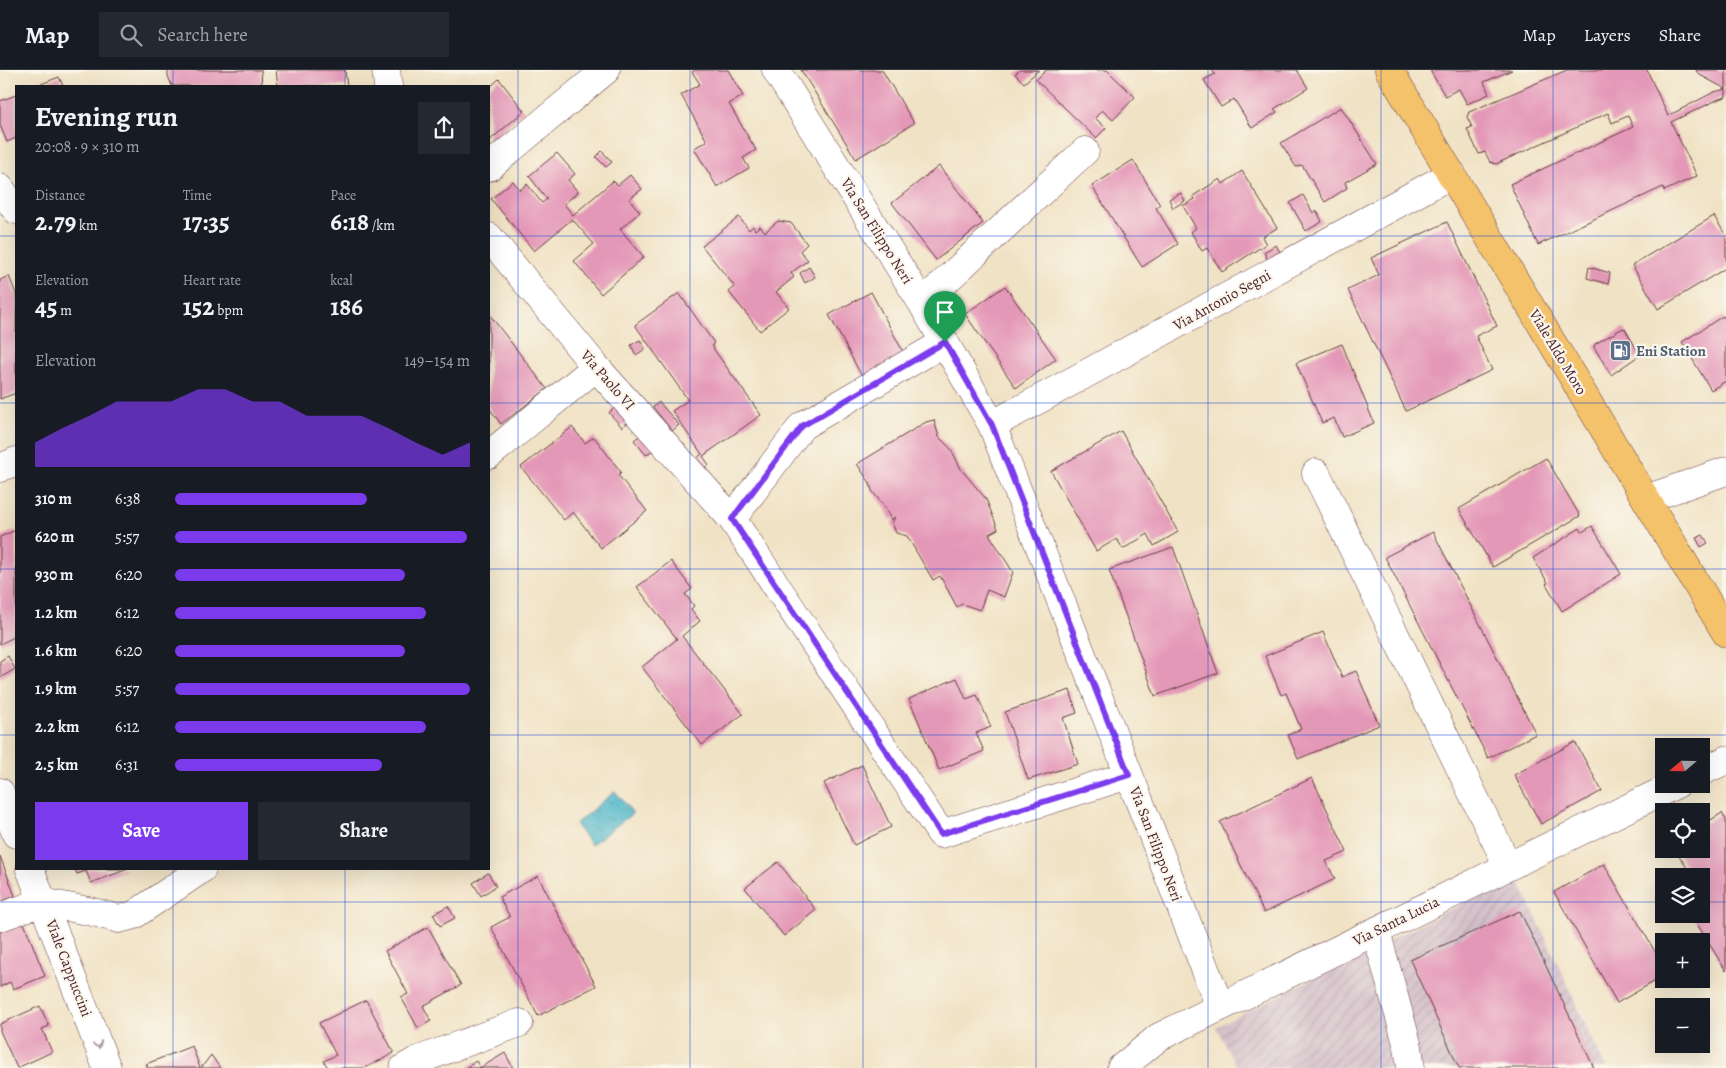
<!DOCTYPE html>
<html lang="en">
<head>
<meta charset="utf-8">
<style>
	body { margin:0; font-family:Alegreya,serif; background:#242831; color:#f1f3f6; height:100vh; display:flex; flex-direction:column; font-size:19px; white-space:nowrap }
	* { box-sizing:border-box; margin:0 }
	p { font-size:16px; color:#9ea1a6 }
	.icon { flex:none; width:28px; height:28px; fill:none; stroke:currentColor; stroke-width:2; stroke-linecap:round; stroke-linejoin:round }
	.map { position:relative; flex:1; overflow:hidden }
	.panel { position:absolute; left:15px; top:15px; width:475px; height:785px; display:flex; flex-direction:column; background:#171b24; border-radius:0px; box-shadow:0 5px 20px #0002 }
	.panel>* { flex:none }
	.needle { width:32px; rotate:250deg }
	.controls { position:absolute; left:1655px; top:668px; display:grid; gap:10px }
	.controls a { display:grid; place-items:center; width:55px; height:55px; border-radius:0px; background:#171b24; box-shadow:0 5px 20px #0002; font-size:25px }
	.pin { position:absolute; display:grid; place-items:center; width:42px; height:42px; color:#fff; margin:-51px -21px; border-radius:50% 50% 50% 0; rotate:-45deg; box-shadow:0 0 5px #0007 }
	.pin .icon { rotate:45deg }
	.round { display:grid; place-items:center; flex:none; width:52px; height:52px; border-radius:0px; background:#242831 }
	.headline { display:flex; align-items:center; justify-content:space-between; height:85px; padding:0 20px }
	h1 { font-size:28px; font-weight:700; line-height:38px }
	.metrics { display:grid; grid-template-columns:repeat(3,1fr); gap:8px; height:85px; padding:5px 20px }
	.metrics div { display:grid; align-content:center }
	.metrics b { font-size:25px; font-weight:700 }
	.metrics small { font-size:14px; font-weight:400 }
	.metrics p { font-size:14px }
	.chart { height:140px; padding:10px 20px }
	.chart p { display:flex; justify-content:space-between }
	.chart svg { width:100%; height:90px; margin-top:5px; fill:#7c3aed; opacity:.7 }
	.primary-button { display:flex; gap:10px; margin-top:auto; padding:10px 20px }
	.primary-button a { flex:1; height:58px; border-radius:0px; background:#7c3aed; color:#fff; font-size:20px; font-weight:700; line-height:58px; text-align:center }
	.primary-button a+a { background:#242831; color:#f1f3f6 }
	ul { padding:0 20px; list-style:none; font-size:16px }
	li { display:grid; grid-template-columns:80px 60px 1fr; align-items:center; height:38px }
	li i { height:12px; border-radius:6px; background:#7c3aed }
	header { display:flex; align-items:center; gap:30px; box-sizing:border-box; height:70px; padding:0 25px; background:#171b24; border-bottom:1px solid #363941 }
	header strong { font-size:24px }
	nav { display:flex; gap:28px; margin-inline-start:auto; font-size:18px }
	.search { width:350px; height:45px; background:#242831; display:flex; align-items:center; gap:12px; box-sizing:border-box; padding:0 18px; border-radius:0px; color:#9ea1a6; font-size:19px }
	.map>svg:first-child { display:block }
	.industrial { fill:url(#industrial-furrows) }
	.water { fill:url(#water-ripples); stroke:#4a6a79 }
	.building { fill:#e498b7 }
	.lines { fill:none; stroke-linecap:round; stroke-linejoin:round }
	.minor-casing { stroke:#633c42; stroke-width:29 }
	.major-casing { stroke:#633c42; stroke-width:29 }
	.minor { stroke:#fff; stroke-width:28 }
	.major { stroke:#f4c26a; stroke-width:28 }
	.oneway { stroke:#ae9aa0 }
	.route-casing { stroke:#fff; stroke-width:10 }
	.route { stroke:#7c3aed; stroke-width:6 }
	.grid { fill:none; stroke:#1d4ed8; stroke-width:1; stroke-opacity:0.55 }
	.labels { text-anchor:middle; stroke-width:4.5; stroke-linejoin:round; paint-order:stroke }
	.street-label { font-size:15px; fill:#4a1f2b; stroke:#fbf7ec }
	.service-label { font-size:15px; font-weight:bold; fill:#4e5e75; stroke:#fbf7ec; text-anchor:start }
</style>
</head>
<body>
<header>
<strong>Map</strong>
<div class="search"><svg class="icon" aria-label="search" viewBox="0 0 24 24"><circle cx="10" cy="10" r="6"/><path d="M15 15l6 6"/></svg>Search here</div>
<nav><a>Map</a><a>Layers</a><a>Share</a></nav>
</header>
<div class="map">
<svg width="1726" height="998" viewBox="0 0 1726 998">
	<defs>
		<pattern id="industrial-furrows" width="10" height="10" patternUnits="userSpaceOnUse" patternTransform="scale(1.25)"><rect width="10" height="10" fill="#d2bdc7"/><path d="M-1 1l2-2M0 10L10 0M9 11l2-2" fill="none" stroke="#b6a2ab"/></pattern>
		<pattern id="water-ripples" width="26" height="14" patternUnits="userSpaceOnUse" patternTransform="scale(1.25)"><rect width="26" height="14" fill="#49b4c7"/><path d="M2 4q2-2 4 0t4 0M15 11q2-2 4 0t4 0" fill="none" stroke="#3f92a2"/></pattern>
	</defs>
	<rect width="100%" height="100%" fill="#fbf7ec"/>
	<filter id="ink" filterUnits="userSpaceOnUse"><feTurbulence type="fractalNoise" baseFrequency=".02" numOctaves="2"/><feDisplacementMap in="SourceGraphic" scale="10" xChannelSelector="R" yChannelSelector="G"/><feConvolveMatrix kernelMatrix="1 2 1 2 8 2 1 2 1" color-interpolation-filters="sRGB"/></filter>
	<filter id="wash" filterUnits="userSpaceOnUse"><feTurbulence type="fractalNoise" baseFrequency=".0096" numOctaves="4" result="noise"/><feDisplacementMap in="SourceGraphic" scale="20" xChannelSelector="R" yChannelSelector="G"/><feGaussianBlur stdDeviation="1.12" result="paint"/><feColorMatrix in="noise" values="0 0 0 0 0 0 0 0 0 0 0 0 0 0 0 0 0 1.4 0 .05"/><feComposite in="paint" operator="in"/></filter>
	<g filter="url(#wash)">
		<rect width="100%" height="100%" fill="#f0e2c4"/>
		<path class="industrial" d="M1517 806 1606 998H1237L1216 957Z"/>
		<path class="water" d="M615 721 633 743 591 775 575 754Z"/>
		<g id="blocks">
			<path class="building" d="M168 0H261L262 16H172L168 6Z
				M276 0H345L347 16H278Z
				M695 0H728L743 26 729 34 756 80 743 88 749 98 717 117 694 78 707 71 681 25 700 14 692 2Z
				M801 0H882L914 53 856 89Z
				M1020 0H1039L1024 13 1015 4Z
				M1046 0H1107L1135 27 1113 50 1102 40 1095 48 1106 58 1096 68 1036 10Z
				M1212 0H1297L1308 18 1274 39 1277 42 1252 58 1234 29 1221 37 1204 10 1215 4Z
				M1430 0H1512L1484 12 1489 24 1467 34 1459 19 1445 26Z
				M1567 0H1647L1668 46 1714 22 1726 19V27L1719 29 1671 52 1697 106 1664 121 1663 117 1538 175 1510 114 1633 57 1628 46 1612 53 1608 43 1496 94 1490 92 1485 82 1479 84 1467 59 1472 57 1467 47 1469 42Z
				M1696 0H1726V19L1698 4Z
				M59 7 63 16H36Z
				M499 9 524 41 489 71V18Z
				M16 25V68L7 72 0 55V31Z
				M1341 37 1377 94 1345 112 1347 118 1325 132 1302 95 1296 97 1281 73Z
				M602 81 612 92 606 97 596 87Z
				M557 83 575 104 568 110 578 122 564 134 573 145 613 111 618 115 630 105 642 119 629 129 640 142 620 159 644 187 601 224 574 191 594 174 572 149 534 181 491 129 513 111 520 120 527 114 542 133 547 129 529 106Z
				M1133 90 1160 135 1156 138 1178 174 1142 197 1092 116Z
				M939 96 983 153 936 190 892 133Z
				M1242 101 1277 158 1262 167 1266 174 1222 202 1207 178 1202 181 1191 162 1196 158 1183 136 1195 129 1193 126 1220 109 1223 114Z
				M1181 123 1185 131 1173 138 1169 129Z
				M1303 125 1313 143 1317 141 1322 152 1306 161 1290 133Z
				M1714 146 1726 166V198L1658 239 1632 195Z
				M739 147 749 160 753 156 755 160 760 156 765 162 778 151 791 153 807 174 800 181 808 190 791 203 794 207 776 222 789 238 760 261 729 222 735 217 702 176Z
				M1447 152 1497 256 1476 266 1492 300 1406 341 1348 220 1379 205 1371 188Z
				M1276 175 1281 184 1268 191 1264 182Z
				M809 197 815 207 805 213 800 203Z
				M1589 197 1610 203 1608 214 1587 208Z
				M9 206 16 224V323L0 329V210Z
				M1005 216 1056 289 1016 318 965 244Z
				M871 222 907 289 865 312 829 245Z
				M679 223 714 273 712 275 715 281 761 345 703 386 709 395 703 399 696 389 702 384 672 341 688 330 635 255Z
				M489 244 547 319 501 354 489 338Z
				M1723 246 1726 251V311L1711 320 1682 272Z
				M1623 258 1625 259 1640 285 1611 305 1594 277 1595 274Z
				M640 270 645 279 636 285 631 275Z
				M1342 274 1374 353 1342 367 1334 348 1322 353 1296 293Z
				M659 332 679 355 672 361 653 337Z
				M615 337 628 352 622 357 609 343Z
				M934 350 939 367 951 379 961 399 986 429 998 459 989 464 1013 502 1004 527 987 520 980 540 962 534 957 537 940 506 933 510 907 466 896 463 892 453 895 447 891 450 884 436 872 421 870 413 857 394 926 352Z
				M572 357 585 373 594 367 621 402 618 405 647 441 601 478 573 442 564 450 521 397Z
				M1121 361 1178 462 1154 476 1148 464 1123 479 1117 469 1096 481 1051 401Z
				M641 365 653 380 646 385 634 370Z
				M1546 388 1580 446 1493 497 1459 439Z
				M1592 456 1621 504 1562 541 1546 514 1548 513 1533 488 1580 458 1582 462Z
				M16 460V566L0 574V467Z
				M1433 462 1536 664 1488 688 1385 487Z
				M1703 465 1708 473 1701 477 1696 468Z
				M1173 477 1218 603 1155 626 1109 500Z
				M671 491 692 519 685 524 694 536 691 539 700 551 682 566 743 644 702 675 642 597 677 569 637 517Z
				M1323 562 1342 607 1356 601 1379 655 1298 689 1288 665 1301 659 1286 623 1281 625 1265 586Z
				M8 586 15 599 0 608V591Z
				M957 608 966 629 977 625 991 657 976 663 984 681 939 700 909 629Z
				M1070 620 1077 643 1063 648 1078 694 1028 710 1005 642Z
				M1575 672 1602 721 1541 754 1514 705Z
				M862 695 891 757 854 775 824 713Z
				M1312 708 1347 782 1326 791 1335 809 1264 843 1220 752Z
				M1722 743 1726 750V901L1691 844H1701V806H1692L1675 779H1701V756Z
				M0 786 15 826 0 832Z
				M778 792 816 840 784 866 745 818Z
				M1604 794 1664 897V906L1617 933 1554 822Z
				M75 799H128L91 813 86 801 77 804Z
				M488 803 496 816 481 826 473 813Z
				M538 806 596 916 538 946 491 857 510 847 499 827Z
				M448 836 455 848 440 856 433 844Z
				M1520 841 1570 947 1594 998H1459L1410 890Z
				M22 848 45 906 13 919 10 912 0 917V857Z
				M428 857 461 915 423 936 431 951 418 958 401 927 408 924 385 881Z
				M366 930 394 983 365 998H328L324 991 336 985 319 953Z
				M40 936 49 956 42 959 52 982 17 998 0 961V954Z
				M192 976 200 998H148L146 994Z
				M505 983 513 998H465L476 991 480 998Z
				M211 985 220 998H201Z"/>
		</g>
	</g>
	<g filter="url(#ink)">
		<use href="#blocks" fill-opacity="0" stroke="#633c42" stroke-width="1"/>
		<g class="lines">
			<defs>
				<path id="minor" d="M386 0 388 16
					M776 0 922 233 992 355 1220 937
					M489 97 606 0
					M0 118 16 140
					M489 167 596 297 732 449 941 764 1129 705
					M922 233 1085 81
					M992 355 1452 104
					M489 385 596 297
					M0 398 16 391
					M1316 403 1508 796
					M1646 429 1726 401
					M732 449 802 356 945 272
					M1701 702 1726 690
					M0 722 16 764
					M30 799 107 998
					M0 847 42 832 93 842 119 849 134 845 202 799
					M1376 861 1408 977 1411 998
					M404 998 416 991 519 953
					M1121 998 1159 967 1677 714"/>
				<path id="major" d="M1389 0 1726 563"/>
			</defs>
			<use href="#minor" class="minor-casing"/>
			<use href="#major" class="major-casing"/>
			<use href="#minor" class="minor"/>
			<use href="#major" class="major"/>
		</g>
		<defs><path id="oneway-chevron" d="M-2-3.5L2.5 0L-2 3.5" fill="none" stroke-width="1.6" stroke-linecap="round" stroke-linejoin="round" transform="scale(1.25)"/></defs>
		<use class="oneway" href="#oneway-chevron" transform="translate(98 975) rotate(69)"/>
	</g>
	<g class="lines" filter="url(#ink)">
		<defs>
			<path id="route" d="M945 272 992 355 1129 705 941 764 732 449 802 356Z"/>
		</defs>
		<use href="#route" class="route-casing"/>
		<use href="#route" class="route"/>
	</g>
	<path class="grid" d="M173 0V16M345 0V16M518 0V998M690 0V998M863 0V998M1036 0V998M1208 0V998M1381 0V998M1553 0V998M0 166H16M489 166H1726M0 333H16M489 333H1726M0 499H16M489 499H1726M0 665H16M489 665H1726M173 799V998M345 799V998M0 832H1664M1701 832H1726"/>
	<defs>
		<symbol id="fuel-square" viewBox="-11 -11 22 22"><rect x="-9" y="-9" width="18" height="18" rx="4" fill="#5c6f8a" stroke="#fbf7ec"/><path d="M-5.5-6h7V0h2V4h1.3V-2.5L3-4.5l.8-.8L6-3V5H2.5V1h-1V6h-7ZM-4.2-4.7v3.2H.2V-4.7Z" fill="#fff"/></symbol>
	</defs>
	<g fill-rule="evenodd">
		<use href="#fuel-square" x="1608" y="268" width="25" height="25"/>
	</g>
	<g class="labels">
		<g class="street-label">
			<text transform="translate(877 161) rotate(58)" y="5">Via San Filippo Neri</text>
			<text transform="translate(1222 230) rotate(-29)" y="5">Via Antonio Segni</text>
			<text transform="translate(1558 282) rotate(59)" y="5">Viale Aldo Moro</text>
			<text transform="translate(608 310) rotate(49)" y="5">Via Paolo VI</text>
			<text transform="translate(1156 774) rotate(69)" y="5">Via San Filippo Neri</text>
			<text transform="translate(1396 851) rotate(-26)" y="5">Via Santa Lucia</text>
			<text transform="translate(69 898) rotate(69)" y="5">Viale Cappuccini</text>
		</g>
		<g class="service-label">
			<text x="1636" y="286">Eni Station</text>
		</g>
	</g>
</svg>
<div class="controls">
<a><svg class="needle" viewBox="-14 -14 28 28"><path d="M0-13l5 13h-10z" fill="#e53935"/><path d="M0 13l5-13h-10z" fill="#9ea1a6"/></svg></a>
<a><svg class="icon" aria-label="locate" viewBox="0 0 24 24"><circle cx="12" cy="12" r="6"/><path d="M12 2v4M12 18v4M2 12h4M18 12h4"/></svg></a>
<a><svg class="icon" aria-label="layers" viewBox="0 0 24 24"><path d="M12 4l9 5-9 5-9-5zM3 14l9 5 9-5"/></svg></a>
<a>+</a>
<a>−</a>
</div>
<div class="pin" style="left:945px;top:272px;background:#1e9e55"><svg class="icon" aria-label="arrive" viewBox="0 0 24 24"><path d="M6 21V4h12l-3 4 3 4H6"/></svg></div>
<section class="panel">
<div class="headline"><div><h1>Evening run</h1><p>20:08 · 9 × 310 m</p></div><a class="round"><svg class="icon" aria-label="share" viewBox="0 0 24 24"><path d="M12 15V3M7 8l5-5 5 5M5 13v7h14v-7"/></svg></a></div>
<div class="metrics">
<div><p>Distance</p><b>2.79<small> km</small></b></div>
<div><p>Time</p><b>17:35</b></div>
<div><p>Pace</p><b>6:18<small> /km</small></b></div>
</div>
<div class="metrics">
<div><p>Elevation</p><b>45<small> m</small></b></div>
<div><p>Heart rate</p><b>152<small> bpm</small></b></div>
<div><p>kcal</p><b>186</b></div>
</div>
<div class="chart"><p><span>Elevation</span>149–154 m</p>
<svg viewBox="0 0 160 44" preserveAspectRatio="none"><path d="M0 44V32L10 25L20 19L30 12L40 12L50 12L60 6L70 6L80 12L90 12L100 19L110 19L120 19L130 25L140 32L150 38L160 32V44z"/></svg>
</div>
<ul>
<li><b>310 m</b>6:38<i style="width:65%"></i></li>
<li><b>620 m</b>5:57<i style="width:99%"></i></li>
<li><b>930 m</b>6:20<i style="width:78%"></i></li>
<li><b>1.2 km</b>6:12<i style="width:85%"></i></li>
<li><b>1.6 km</b>6:20<i style="width:78%"></i></li>
<li><b>1.9 km</b>5:57<i style="width:100%"></i></li>
<li><b>2.2 km</b>6:12<i style="width:85%"></i></li>
<li><b>2.5 km</b>6:31<i style="width:70%"></i></li>
</ul>
<div class="primary-button"><a>Save</a><a>Share</a></div>
</section>
</div>
</body>
</html>
